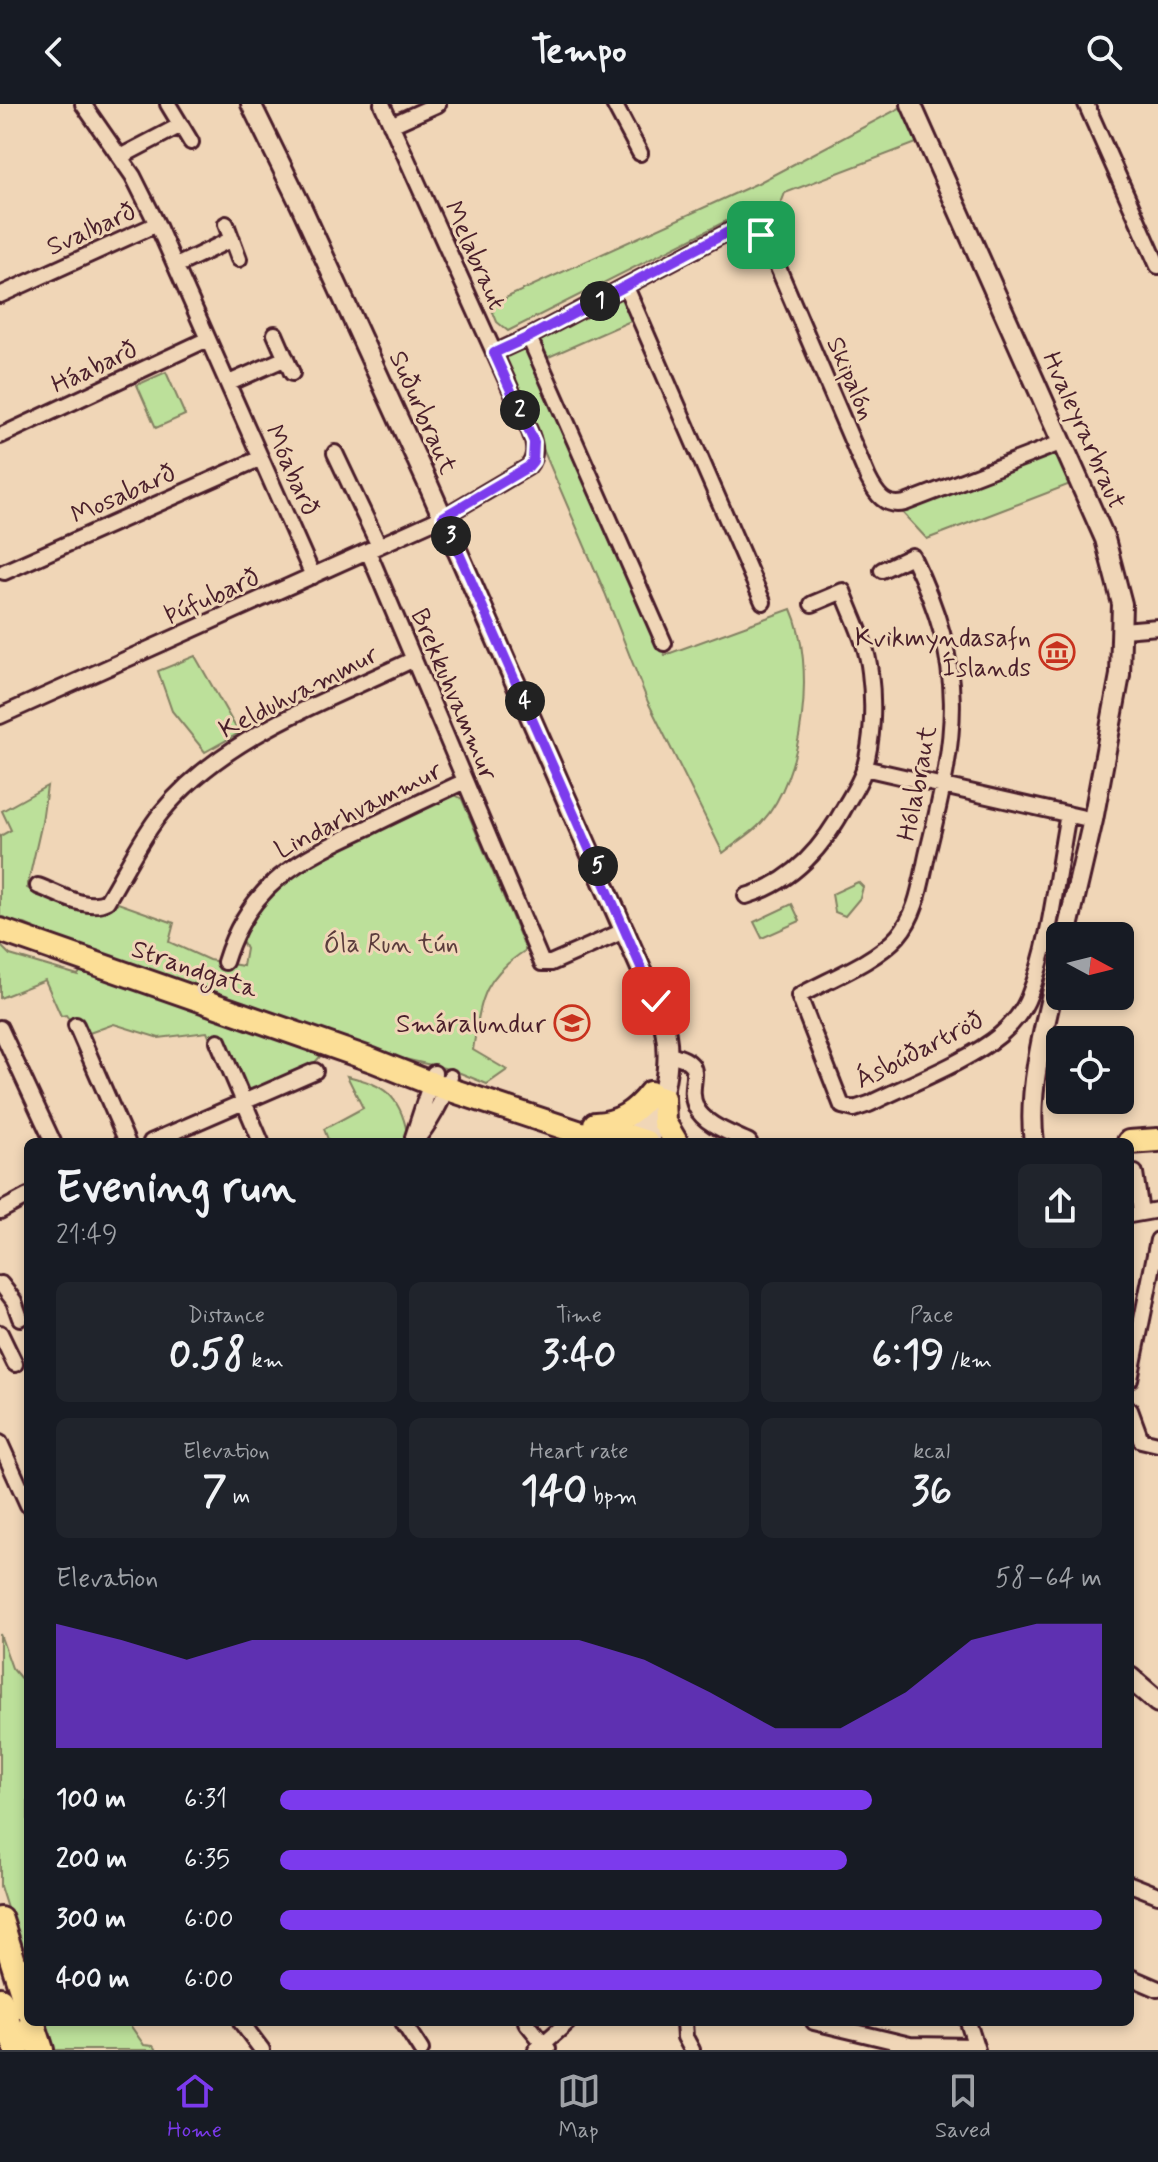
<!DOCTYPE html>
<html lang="en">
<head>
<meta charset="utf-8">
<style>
	body { margin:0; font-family:Mynerve,sans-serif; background:#20242c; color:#f1f3f6; height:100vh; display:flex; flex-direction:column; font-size:30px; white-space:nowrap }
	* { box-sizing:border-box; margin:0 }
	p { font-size:26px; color:#9ea1a6 }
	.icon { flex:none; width:44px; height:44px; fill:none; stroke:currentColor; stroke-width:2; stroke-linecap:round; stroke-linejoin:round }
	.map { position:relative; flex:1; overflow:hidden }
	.panel { position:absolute; left:24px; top:1034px; width:1110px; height:888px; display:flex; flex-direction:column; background:#171b24; border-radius:12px; box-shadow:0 4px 12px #0003 }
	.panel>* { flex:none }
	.needle { width:52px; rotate:97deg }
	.fabs { position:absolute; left:1046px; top:818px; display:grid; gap:16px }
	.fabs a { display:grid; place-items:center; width:88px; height:88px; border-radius:12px; background:#171b24; box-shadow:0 4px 12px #0003; font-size:40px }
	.pin { position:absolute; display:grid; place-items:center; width:68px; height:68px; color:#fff; margin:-34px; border-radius:16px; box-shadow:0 4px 12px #0006 }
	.km { position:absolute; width:40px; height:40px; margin:-20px; border-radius:50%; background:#222; color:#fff; font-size:22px; line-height:40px; text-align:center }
	.round { display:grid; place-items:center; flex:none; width:84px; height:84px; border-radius:12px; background:#20242c }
	.summary { display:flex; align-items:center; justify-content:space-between; height:136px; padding:0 32px }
	h1 { font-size:44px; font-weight:800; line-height:60px }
	.stats { display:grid; grid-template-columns:repeat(3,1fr); gap:12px; height:136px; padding:8px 32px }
	.stats div { display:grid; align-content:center; border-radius:12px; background:#20242c; text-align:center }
	.stats b { font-size:40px; font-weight:800 }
	.stats small { font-size:22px; font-weight:400 }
	.stats p { font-size:22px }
	.chart { height:224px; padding:16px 32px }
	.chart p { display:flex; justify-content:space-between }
	.chart svg { width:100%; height:144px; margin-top:8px; fill:#7c3aed; opacity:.7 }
	ul { padding:0 32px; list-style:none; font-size:26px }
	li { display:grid; grid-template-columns:128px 96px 1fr; align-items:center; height:60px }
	li i { height:20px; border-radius:10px; background:#7c3aed }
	header { display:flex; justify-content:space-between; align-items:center; height:104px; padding:0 32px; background:#171b24; font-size:36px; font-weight:800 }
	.dock { display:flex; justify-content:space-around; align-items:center; height:112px; border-top:2px solid #363941; background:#171b24; font-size:22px; color:#9ea1a6 }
	.dock a { display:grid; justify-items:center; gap:4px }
	.dock .selected { color:#7c3aed }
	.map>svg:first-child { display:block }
	.green { fill:#bce09a; stroke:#838062; stroke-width:2 }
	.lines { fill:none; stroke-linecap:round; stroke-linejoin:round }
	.minor-casing { stroke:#4a1f2b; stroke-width:20 }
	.tertiary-casing { stroke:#4a1f2b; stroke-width:24 }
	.secondary-casing { stroke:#4a1f2b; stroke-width:26 }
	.primary-casing { stroke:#4a1f2b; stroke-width:28 }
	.trunk-casing { stroke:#4a1f2b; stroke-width:30 }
	.minor { stroke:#f0d6b7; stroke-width:14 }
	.tertiary { stroke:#f0d6b7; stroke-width:18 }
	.secondary { stroke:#f0d6b7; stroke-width:20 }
	.primary { stroke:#fcde96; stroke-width:22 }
	.trunk { stroke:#fcde96; stroke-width:24 }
	.route-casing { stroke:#fff; stroke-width:16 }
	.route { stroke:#7c3aed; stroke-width:10 }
	.labels { text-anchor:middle; stroke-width:6; stroke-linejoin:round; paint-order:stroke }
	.street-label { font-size:26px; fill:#4a1f2b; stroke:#f0d6b7 }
	.poi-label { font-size:26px; fill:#4a1f2b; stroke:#f0d6b7; text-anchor:end }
	.park-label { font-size:26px; fill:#5b3c3c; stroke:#f0d6b7 }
</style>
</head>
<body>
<header><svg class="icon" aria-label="back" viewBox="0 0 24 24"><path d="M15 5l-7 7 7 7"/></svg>Tempo<svg class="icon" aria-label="search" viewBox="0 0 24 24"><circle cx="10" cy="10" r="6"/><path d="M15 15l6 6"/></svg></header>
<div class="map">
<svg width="1158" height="1946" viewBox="0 0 1158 1946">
	<rect width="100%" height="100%" fill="#f0d6b7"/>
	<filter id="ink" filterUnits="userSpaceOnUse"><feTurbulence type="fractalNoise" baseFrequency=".0125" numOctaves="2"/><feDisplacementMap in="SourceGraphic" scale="16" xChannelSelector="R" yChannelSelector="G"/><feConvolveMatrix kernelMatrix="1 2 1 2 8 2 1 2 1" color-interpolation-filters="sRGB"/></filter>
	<g filter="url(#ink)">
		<path class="green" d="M907 0 927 35 785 89 780 102V117L766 124 747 113 736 112 508 227 497 218 490 201 758 79Z
			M622 190 633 216 537 258 665 551 791 505C816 560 804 673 762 718 752 730 735 739 723 749L648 598 605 489 499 243Z
			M166 268 185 311 156 324 137 281Z
			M1053 336 1073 379 927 435 900 406Z
			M195 552 239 629 205 648 172 607 158 567Z
			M47 682 42 718 27 784C53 799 88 812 118 799L174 819 169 838 209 856 243 862 246 845 241 835 262 803 278 784 303 763 455 691 462 695 526 846C481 875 481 897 473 946L507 966 487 980 453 966 387 951 60 836 25 820 0 818V732L11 726 2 707Z
			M858 778 863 783 860 794 845 812 835 808 832 790Z
			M792 800 800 817 762 834 754 818Z
			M0 841 10 851 78 871 83 863 325 947 304 971 237 996 207 928 159 934 114 920 81 932 66 911 61 912 45 876 0 894Z
			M347 972C383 980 400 991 407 1029L402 1038H329L324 1025 363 1004Z
			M0 1530 12 1564 28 1583V1871L0 1782Z
			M43 1918H128L144 1941 153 1942 156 1946H52Z"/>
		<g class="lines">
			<defs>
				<path id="minor" d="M83 0 133 72 157 120 313 472
					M168 0 191 38
					M614 0 640 49
					M1086 0 1158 162
					M391 21 438 0
					M120 53 181 21
					M226 120 239 155
					M176 162 232 135
					M626 183 763 498
					M0 191 157 120
					M275 230 292 269
					M529 233 664 539
					M494 249 529 233 730 127C762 121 763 135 776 159L868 374C876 390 885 404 905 399L1063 338
					M229 279 286 254
					M0 332 208 235
					M335 349 379 442
					M368 447 542 859H551L626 826
					M882 466 912 452C968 567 957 628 928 747 921 777 918 809 898 832 875 858 829 875 799 892L842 1002 854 1005 869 1000C907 981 969 957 1000 931 1012 921 1024 906 1029 892 1051 838 1057 768 1068 710
					M4 468 261 354
					M1123 526 1158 523
					M0 612 443 413 528 363C537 352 535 341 530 328L382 0
					M864 664 1093 716
					M38 782C58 789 87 808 107 797 125 768 140 735 161 709 224 631 326 598 414 555
					M746 792C794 778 824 742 847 699 853 689 860 678 864 666 873 636 874 599 870 568 867 539 853 514 843 487L812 500
					M225 858C249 779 300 755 369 723 401 707 433 692 465 677
					M76 921 127 1038
					M0 924 53 1038
					M218 937 261 1038
					M669 950C712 960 684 977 696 1003 704 1021 733 1030 749 1038
					M413 1033 434 969
					M151 1038 315 967
					M414 1038C429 1022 444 995 450 973
					M1135 1069 1141 1108
					M0 1107 28 1092
					M1130 1111 1158 1106
					M1 1180 14 1197 20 1214
					M0 1229 15 1260
					M1130 1275 1158 1136
					M1130 1306 1141 1336 1158 1340
					M0 1339 28 1401
					M1130 1780 1158 1791
					M1130 1873 1158 1885
					M241 1918 262 1946
					M403 1918 421 1946
					M526 1918 548 1945
					M684 1918 685 1933 692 1946
					M814 1918 910 1941 976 1942
					M968 1918 977 1946
					M536 1946 568 1918"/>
				<path id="tertiary" d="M251 0 301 102 428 380 660 908C677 953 662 993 650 1038
					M911 0 1105 435 1122 500 1120 571 1093 716 1066 832
					M635 1038 650 990
					M1034 1038C1026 986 1048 908 1060 856"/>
				<path id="secondary" d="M1130 1574 1158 1598"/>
				<path id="primary" d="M0 826 372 956 430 979 608 1038
					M663 994 664 1018 676 1038
					M595 1020C620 1019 635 1008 650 989
					M595 1021 646 1038
					M1129 1038 1158 1036"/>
				<path id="trunk" d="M0 1816 28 1905
					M0 1896 17 1946
					M32 1918 41 1946"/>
			</defs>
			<use href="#minor" class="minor-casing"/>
			<use href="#tertiary" class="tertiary-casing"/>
			<use href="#secondary" class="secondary-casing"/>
			<use href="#primary" class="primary-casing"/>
			<use href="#trunk" class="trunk-casing"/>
			<use href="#minor" class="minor"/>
			<use href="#tertiary" class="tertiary"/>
			<use href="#secondary" class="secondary"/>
			<use href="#primary" class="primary"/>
			<use href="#trunk" class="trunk"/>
		</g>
	</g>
	<g class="lines" filter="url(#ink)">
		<defs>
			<path id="route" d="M656 897 443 413 528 363 533 357 534 338 494 249 529 233 730 127C741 125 752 123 761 131"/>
		</defs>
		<use href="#route" class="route-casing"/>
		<use href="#route" class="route"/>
	</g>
	<defs>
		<symbol id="museum-ring" viewBox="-11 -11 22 22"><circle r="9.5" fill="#f0d6b7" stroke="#c8321e" stroke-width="1.5"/><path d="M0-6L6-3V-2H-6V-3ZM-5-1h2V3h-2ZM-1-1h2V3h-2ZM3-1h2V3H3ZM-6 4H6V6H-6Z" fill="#c8321e"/></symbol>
		<symbol id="school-ring" viewBox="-11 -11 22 22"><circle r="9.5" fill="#f0d6b7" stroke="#c8321e" stroke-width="1.5"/><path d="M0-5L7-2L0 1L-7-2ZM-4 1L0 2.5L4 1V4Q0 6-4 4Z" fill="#c8321e"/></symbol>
	</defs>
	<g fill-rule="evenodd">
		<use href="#museum-ring" x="1037" y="528" width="40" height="40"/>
		<use href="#school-ring" x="552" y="899" width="40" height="40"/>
	</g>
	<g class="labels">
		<g class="street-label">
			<text transform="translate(91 124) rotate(-24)" y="9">Svalbarð</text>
			<text transform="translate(476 151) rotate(66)" y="9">Melabraut</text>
			<text transform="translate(94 262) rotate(-25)" y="9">Háabarð</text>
			<text transform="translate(852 274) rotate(67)" y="9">Skipalón</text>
			<text transform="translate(424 308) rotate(66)" y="9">Suðurbraut</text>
			<text transform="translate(1085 326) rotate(66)" y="9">Hvaleyrarbraut</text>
			<text transform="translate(293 366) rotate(66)" y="9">Móabarð</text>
			<text transform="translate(123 389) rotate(-24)" y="9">Mosabarð</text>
			<text transform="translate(212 491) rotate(-24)" y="9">Þúfubarð</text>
			<text transform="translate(298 587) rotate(-27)" y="9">Kelduhvammur</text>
			<text transform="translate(455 590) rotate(67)" y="9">Brekkuhvammur</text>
			<text transform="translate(916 679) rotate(-79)" y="9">Hólabraut</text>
			<text transform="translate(358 705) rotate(-27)" y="9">Lindarhvammur</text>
			<text transform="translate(195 864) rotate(19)" y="9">Strandgata</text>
			<text transform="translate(919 945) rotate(-27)" y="9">Ásbúðartröð</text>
		</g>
		<g class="poi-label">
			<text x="1031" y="542">Kvikmyndasafn<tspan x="1031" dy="30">Íslands</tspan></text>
			<text x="546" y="928">Smáralundur</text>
		</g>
		<g class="park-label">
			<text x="391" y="848">Óla Run tún</text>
		</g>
	</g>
</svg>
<div class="fabs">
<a><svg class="needle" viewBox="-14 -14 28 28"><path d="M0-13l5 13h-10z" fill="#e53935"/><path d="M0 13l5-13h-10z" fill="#9ea1a6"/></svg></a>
<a><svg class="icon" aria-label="locate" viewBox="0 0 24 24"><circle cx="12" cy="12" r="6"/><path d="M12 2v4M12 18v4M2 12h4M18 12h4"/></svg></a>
</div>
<div class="pin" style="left:761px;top:131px;background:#1e9e55"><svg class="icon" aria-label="arrive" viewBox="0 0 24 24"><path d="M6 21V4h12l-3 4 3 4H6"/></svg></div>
<div class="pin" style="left:656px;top:897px;background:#d93025"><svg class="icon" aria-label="check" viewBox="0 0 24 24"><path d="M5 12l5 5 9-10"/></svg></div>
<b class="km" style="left:600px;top:197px">1</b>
<b class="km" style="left:520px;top:306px">2</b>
<b class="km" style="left:451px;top:432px">3</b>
<b class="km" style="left:525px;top:597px">4</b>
<b class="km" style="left:598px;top:762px">5</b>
<section class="panel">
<div class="summary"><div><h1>Evening run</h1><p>21:49</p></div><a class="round"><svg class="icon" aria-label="share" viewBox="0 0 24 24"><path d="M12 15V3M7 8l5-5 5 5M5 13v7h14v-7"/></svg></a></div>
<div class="stats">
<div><p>Distance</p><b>0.58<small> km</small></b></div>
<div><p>Time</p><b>3:40</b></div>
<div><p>Pace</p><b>6:19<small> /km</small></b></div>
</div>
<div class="stats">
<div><p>Elevation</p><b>7<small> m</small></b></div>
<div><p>Heart rate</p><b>140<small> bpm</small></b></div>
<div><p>kcal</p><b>36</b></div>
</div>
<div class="chart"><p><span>Elevation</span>58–64 m</p>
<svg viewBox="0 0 160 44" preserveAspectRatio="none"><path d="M0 44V6L10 11L20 17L30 11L40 11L50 11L60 11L70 11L80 11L90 17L100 27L110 38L120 38L130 27L140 11L150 6L160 6V44z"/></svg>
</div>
<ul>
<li><b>100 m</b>6:31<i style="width:72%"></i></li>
<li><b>200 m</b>6:35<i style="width:69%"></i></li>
<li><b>300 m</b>6:00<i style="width:100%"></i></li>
<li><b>400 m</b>6:00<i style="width:100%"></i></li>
</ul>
</section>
</div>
<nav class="dock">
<a class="selected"><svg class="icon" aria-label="home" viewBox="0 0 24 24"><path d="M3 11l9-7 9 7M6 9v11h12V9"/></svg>Home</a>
<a><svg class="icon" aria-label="map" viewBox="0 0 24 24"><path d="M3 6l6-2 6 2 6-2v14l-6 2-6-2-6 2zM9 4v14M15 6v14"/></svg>Map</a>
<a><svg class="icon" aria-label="saved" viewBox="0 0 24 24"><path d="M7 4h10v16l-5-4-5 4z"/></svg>Saved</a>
</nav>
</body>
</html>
